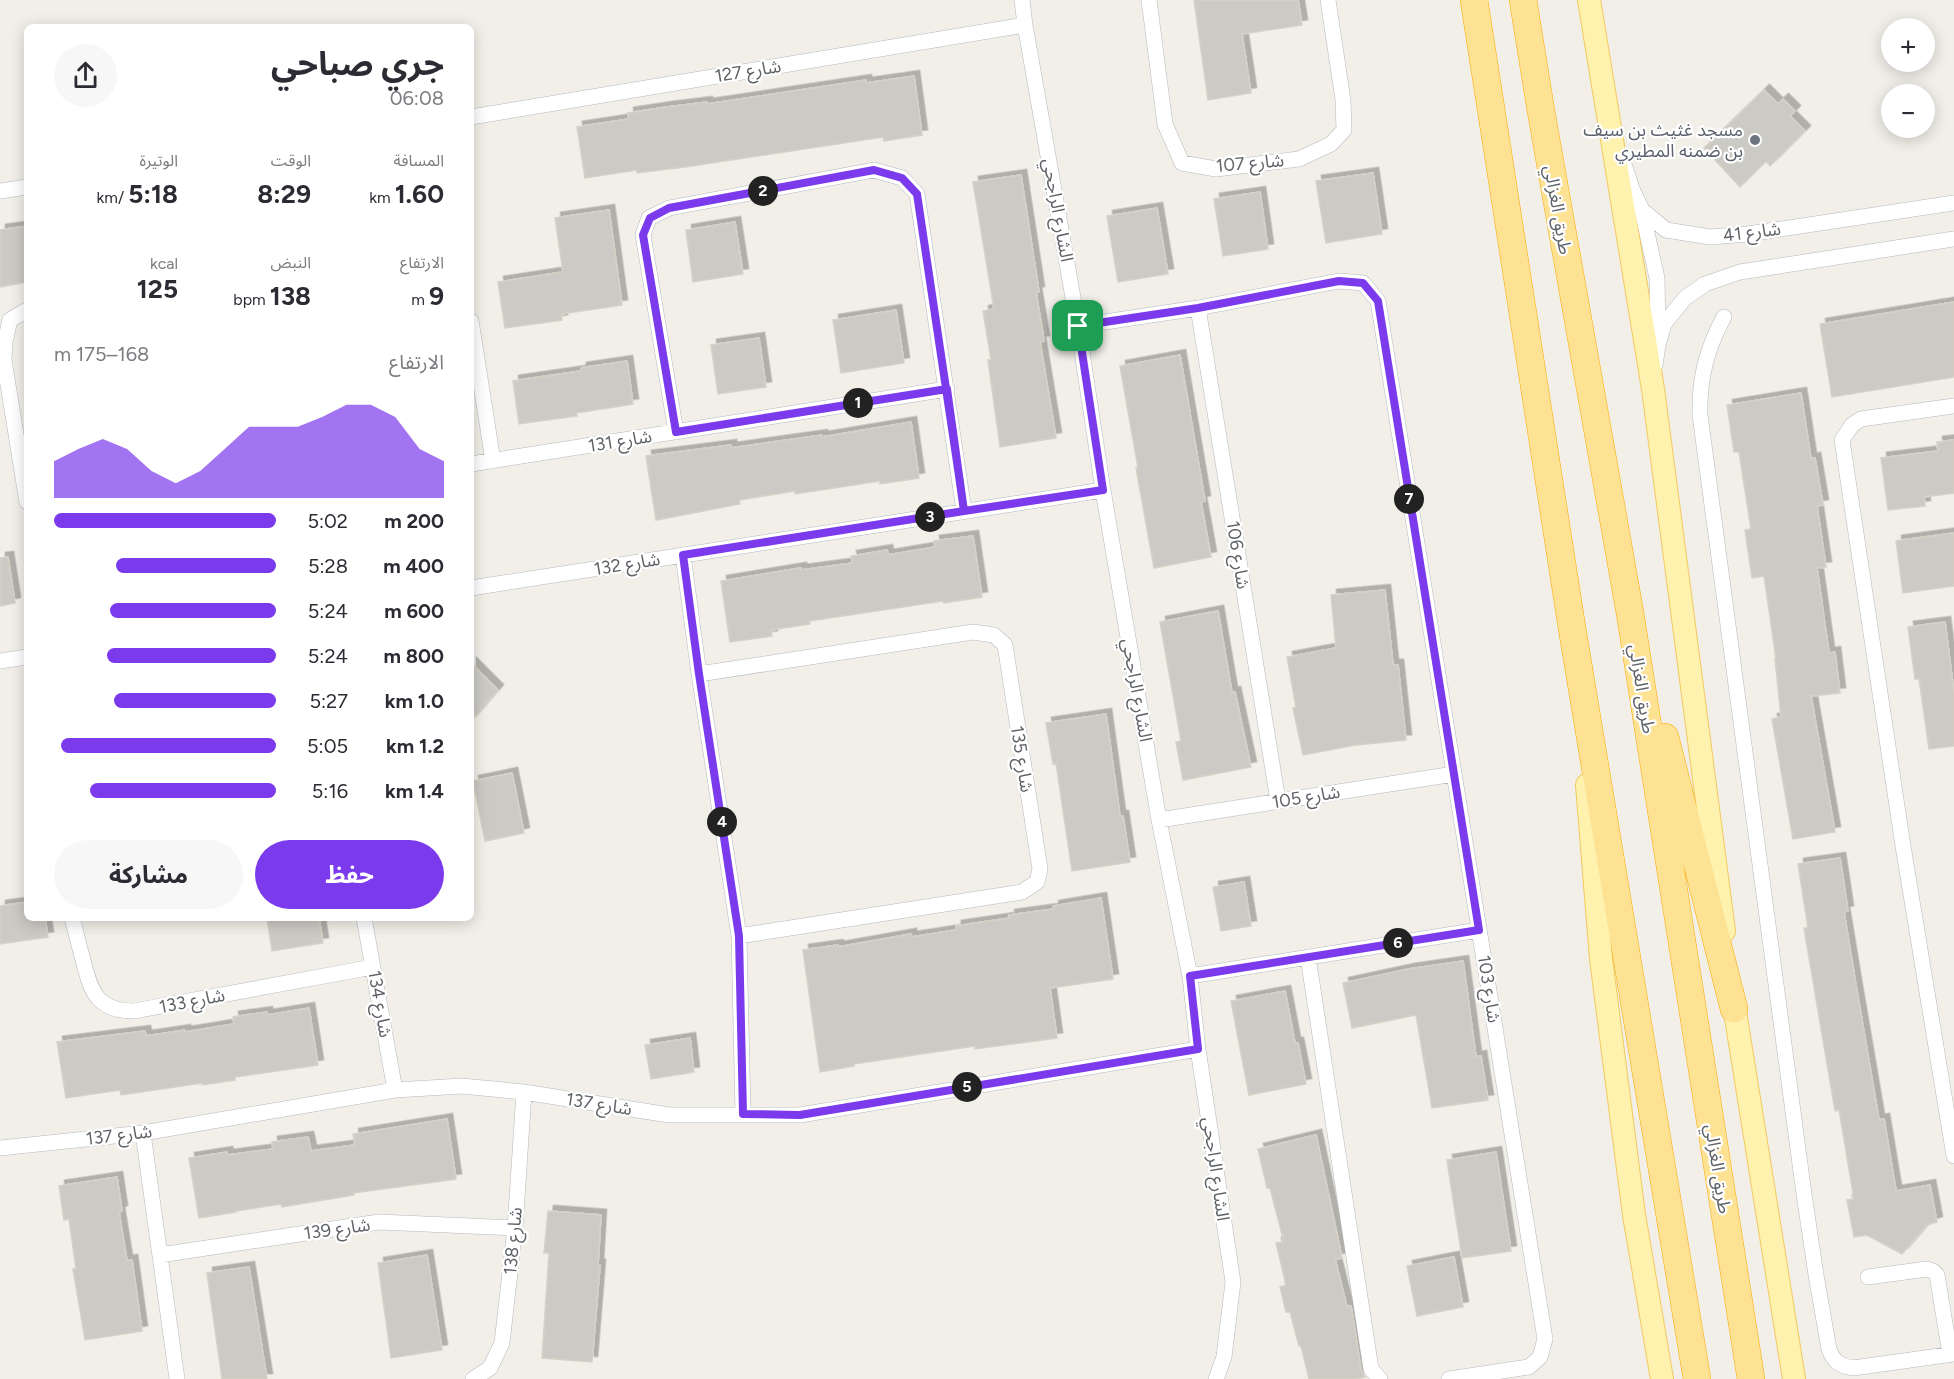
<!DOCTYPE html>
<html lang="ar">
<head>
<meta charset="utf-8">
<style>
	body { margin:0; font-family:Figtree,"Noto Sans Arabic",sans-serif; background:#f7f7f7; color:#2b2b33; direction:rtl; height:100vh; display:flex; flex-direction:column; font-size:22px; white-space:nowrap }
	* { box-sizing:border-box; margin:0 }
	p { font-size:20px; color:#7c7c81 }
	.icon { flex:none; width:33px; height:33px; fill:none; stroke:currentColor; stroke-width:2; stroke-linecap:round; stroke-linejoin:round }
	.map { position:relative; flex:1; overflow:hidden; direction:ltr }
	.side { position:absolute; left:24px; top:24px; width:450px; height:897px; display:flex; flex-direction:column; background:#fff; border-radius:9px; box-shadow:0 3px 15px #0003; direction:rtl }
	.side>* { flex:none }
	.controls { position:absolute; left:1881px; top:18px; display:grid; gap:12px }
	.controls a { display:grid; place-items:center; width:54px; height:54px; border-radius:50%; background:#fff; box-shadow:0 3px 15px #0003; font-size:30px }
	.pin { position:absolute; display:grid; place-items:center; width:51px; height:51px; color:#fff; margin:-26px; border-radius:12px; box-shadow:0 3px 9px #0006 }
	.km { position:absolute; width:30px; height:30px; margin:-15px; border-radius:50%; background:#222; color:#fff; font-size:16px; line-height:30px; text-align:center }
	.round { display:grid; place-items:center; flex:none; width:63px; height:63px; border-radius:32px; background:#f7f7f7 }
	.overview { display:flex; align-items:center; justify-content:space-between; height:102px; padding:0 30px }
	h1 { font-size:33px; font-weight:700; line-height:45px }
	.figures { display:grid; grid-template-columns:repeat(3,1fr); gap:9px; height:102px; padding:6px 30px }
	.figures div { display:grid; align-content:center }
	.figures b { font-size:26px; font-weight:700 }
	.figures small { font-size:16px; font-weight:400 }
	.figures p { font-size:16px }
	.chart { height:168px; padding:12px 30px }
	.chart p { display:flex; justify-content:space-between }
	.chart svg { width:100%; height:108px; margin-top:6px; fill:#7c3aed; opacity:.7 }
	.button { display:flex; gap:12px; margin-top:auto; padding:12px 30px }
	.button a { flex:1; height:69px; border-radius:36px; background:#7c3aed; color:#fff; font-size:24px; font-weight:700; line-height:69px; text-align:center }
	.button a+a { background:#f7f7f7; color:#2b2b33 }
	ul { padding:0 30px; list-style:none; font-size:20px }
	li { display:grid; grid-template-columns:96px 72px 1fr; align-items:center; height:45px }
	li i { height:15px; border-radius:8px; background:#7c3aed }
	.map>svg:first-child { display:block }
	.building { fill:#cccac5; stroke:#d6d1c6; stroke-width:1.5; filter:url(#shadow) }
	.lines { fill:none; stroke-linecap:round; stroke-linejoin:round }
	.minor-casing { stroke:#b5b8bc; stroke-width:16 }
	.primary-casing { stroke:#f2c960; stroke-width:24 }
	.motorway-casing { stroke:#f9ab00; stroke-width:28 }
	.minor { stroke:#fff; stroke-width:15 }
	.primary { stroke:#fff2af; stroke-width:22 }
	.motorway { stroke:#fde293; stroke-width:27 }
	.route-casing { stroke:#fff; stroke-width:12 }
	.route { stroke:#7c3aed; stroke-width:8 }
	.worship-dot { fill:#6b7280; stroke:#fff; stroke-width:2 }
	.labels { text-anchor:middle; stroke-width:4.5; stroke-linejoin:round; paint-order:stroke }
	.street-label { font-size:18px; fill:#5f6368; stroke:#fff }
	.worship-label { font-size:18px; fill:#5b616d; stroke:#fff; text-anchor:end }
</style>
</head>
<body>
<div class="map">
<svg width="1954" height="1379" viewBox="0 0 1954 1379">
	<defs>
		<filter id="shadow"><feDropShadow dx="5.5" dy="-5.5" stdDeviation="0" flood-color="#0004"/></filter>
	</defs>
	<rect width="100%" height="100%" fill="#f1efe8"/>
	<path class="building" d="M1194 0H1298L1302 25 1242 34 1251 93 1208 100Z
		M914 76 922 135 884 141 883 137 685 167 637 173V170L585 178 577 127 629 119 628 113 667 107 707 102V104L866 80V83Z
		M1764 90 1778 104 1783 99 1795 111 1790 116 1805 131 1770 166 1766 161 1740 187 1704 148Z
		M1373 173 1382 234 1326 243 1316 181Z
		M1021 175 1039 292H1036L1044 341 1040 342 1056 438 1000 447 988 360H991L983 311 994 309 973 182Z
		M1260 192 1268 249 1223 256 1214 199Z
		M1157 208 1168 274 1118 282 1107 216Z
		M609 210 622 305 561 314 562 320 505 328 498 282 563 272 555 218Z
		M735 222 743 274 693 282 686 230Z
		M27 226V282L0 287V230Z
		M1954 302V377L1832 397 1820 324Z
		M896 310 904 363 841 373 833 320Z
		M759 338 766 387 718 394 711 345Z
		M1180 355 1205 501 1201 502 1211 557 1154 568 1136 468H1138L1120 366Z
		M627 361 633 404 576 413 577 416 519 424 513 381 581 371V368Z
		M1801 393 1811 459 1815 458 1823 505 1817 506 1826 567 1817 568 1829 653 1835 652 1840 693 1811 696 1835 832 1793 839 1772 719 1781 717 1775 659H1776L1764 576 1752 578 1745 530 1751 529 1739 452H1734L1727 405Z
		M911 422 919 478 880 484V481L795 494V491L739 500 740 504 656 520 646 456 731 445V448L822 435V437Z
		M1954 440V493L1924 497 1925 506 1888 510 1881 458 1938 451 1937 442Z
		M1954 533V586L1903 593 1896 541Z
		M973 536 982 597 944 603 943 601 809 621 810 624 771 630 772 636 730 642 721 581 801 568V570L853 563 851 556 887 550 888 555 935 547 934 541Z
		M8 557 15 603 0 606V558Z
		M1385 590 1393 665H1398L1406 740 1356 745 1303 755 1293 708 1296 707 1287 657 1336 648 1331 595Z
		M1218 611 1232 693 1235 692 1251 767 1183 780 1176 742 1181 741 1160 622Z
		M1945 622 1954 693V746L1929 749 1919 679H1915L1908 627Z
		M471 663 498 690 471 721Z
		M1106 714 1120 816H1123L1130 862 1072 871 1056 763 1053 764 1046 723Z
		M512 773 524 833 485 841 473 781Z
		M1840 858 1848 911 1844 912 1856 985 1879 1120 1884 1119 1896 1191 1930 1185 1937 1222 1927 1225 1902 1254 1867 1235 1854 1237 1847 1200 1854 1199 1839 1110 1835 1111 1804 928H1808L1798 864Z
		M1244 882 1251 926 1221 931 1213 887Z
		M1101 898 1113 979 1050 988 1057 1038 975 1049V1046L854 1064V1066L820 1072 803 950 838 945V947L911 934V937L956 930V926L1010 918 1009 915 1054 909 1053 906Z
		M27 902V918H45L48 937 0 944V906Z
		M267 918H319L323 943 272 951Z
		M1463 961 1476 1057 1481 1056 1488 1100 1432 1108 1416 1015 1352 1028 1343 983 1409 969Z
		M1285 991 1295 1043H1298L1306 1084 1249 1095 1231 1001Z
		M309 1008 318 1065 235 1077V1080L202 1085V1083L121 1095 120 1090 66 1098 57 1042 145 1031 146 1036 185 1030V1032L234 1024 233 1017 267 1012V1015Z
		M690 1038 694 1072 651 1079 645 1045Z
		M447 1119 456 1179 353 1193 354 1195 282 1207 281 1204 236 1211V1212L199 1218 189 1158 227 1152 228 1155 273 1149 272 1142 308 1137 311 1151 355 1145 353 1134Z
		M1316 1135 1342 1258 1335 1259 1347 1307 1351 1306 1361 1370 1365 1377 1356 1379H1309L1301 1346H1299L1290 1312H1286L1280 1287 1286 1285 1276 1243 1284 1242 1270 1188H1267L1258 1149Z
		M1496 1152 1511 1251 1462 1258 1447 1160Z
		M117 1177 122 1211 119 1212 127 1261 132 1260 142 1331 85 1340 73 1269H76L69 1219 64 1220 59 1186Z
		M548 1211 601 1215 598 1265H600L592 1362 542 1358 549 1253H544Z
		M427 1255 442 1350 391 1358 378 1263Z
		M1454 1257 1463 1307 1417 1316 1407 1266Z
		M249 1267 267 1379H222L207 1273Z"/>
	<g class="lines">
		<defs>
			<path id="minor" d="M1022 0 1025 25 1078 326 1103 490 1159 820 1190 976 1198 1049 1233 1282 1224 1357 1216 1379
				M1149 0 1165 124 1182 163 1216 169 1299 159 1331 144 1344 130 1343 100 1328 0
				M471 117 1025 25
				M1625 167 1632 189 1642 210 1666 230 1710 237 1748 234 1954 203
				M0 191 27 187
				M1642 210 1657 278 1658 333
				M1198 308 1278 801
				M27 310 10 320 5 342 4 360 27 502
				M1724 317C1707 348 1699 378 1700 415L1804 1194 1816 1275 1829 1349C1833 1361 1840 1366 1853 1368L1954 1354
				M471 321 493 461
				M1078 326 1198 308 1339 281 1363 283 1378 301 1545 1339 1540 1357 1529 1367 1449 1379
				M1655 365 1658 345 1664 324 1685 298 1705 284 1740 272 1954 239
				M1954 406 1861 419 1852 425 1842 440 1903 846 1954 1156
				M676 432 643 235 649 218 669 208 874 170 902 178 917 194 964 511
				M471 464 947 389
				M683 555 699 674 739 936 743 1114
				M471 588 1103 490
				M0 661 27 657
				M699 674 973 632 994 635 1005 645 1040 869 1037 882 1022 892 739 936
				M1159 820 1454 774
				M72 918C76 932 79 946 83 960 91 992 97 1011 134 1011L373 967
				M364 918 395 1090
				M1308 957 1371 1369 1380 1379
				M1190 976 1479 930
				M143 1133 177 1379
				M0 1148 143 1133 395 1090 462 1086 524 1092 669 1115H800L1198 1049
				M160 1255 379 1222 515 1228
				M1868 1277 1927 1269 1933 1271 1937 1275 1950 1354
				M473 1379 490 1368 502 1343 515 1228 524 1092"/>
			<path id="primary" d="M1589 0 1653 389 1724 931
				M1587 785 1601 959 1634 1215 1662 1379
				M1732 993 1794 1379"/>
			<path id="motorway" d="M1474 0 1572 628 1697 1379
				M1523 0 1541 111 1630 613 1751 1379
				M1665 737 1734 1009"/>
		</defs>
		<use href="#minor" class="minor-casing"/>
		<use href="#primary" class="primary-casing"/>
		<use href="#motorway" class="motorway-casing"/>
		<use href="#minor" class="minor"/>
		<use href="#primary" class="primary"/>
		<use href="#motorway" class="motorway"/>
	</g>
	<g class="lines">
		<defs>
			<path id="route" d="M1078 326 1103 490 964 511 947 389 676 432 643 235 650 218 669 208 874 170 902 178 917 194C933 299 949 405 964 511L683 555 699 674 739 936 743 1114 800 1115 1198 1049 1190 976 1479 930 1378 301 1363 283 1339 281 1198 308 1078 326"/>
		</defs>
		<use href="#route" class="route-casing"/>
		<use href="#route" class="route"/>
	</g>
	<circle class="worship-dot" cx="1755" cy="140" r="6"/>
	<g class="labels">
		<g class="street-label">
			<text transform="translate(748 71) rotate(-9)" y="6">شارع 127</text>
			<text transform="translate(1250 163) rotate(-5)" y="6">شارع 107</text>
			<text transform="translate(1058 210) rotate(80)" y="6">الشارع الراجحي</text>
			<text transform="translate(1558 210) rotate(80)" y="6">طريق الغزالي</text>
			<text transform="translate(1752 232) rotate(-7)" y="6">شارع 41</text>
			<text transform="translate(620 441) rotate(-9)" y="6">شارع 131</text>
			<text transform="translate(1238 555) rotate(81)" y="6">شارع 106</text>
			<text transform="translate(627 564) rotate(-9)" y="6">شارع 132</text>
			<text transform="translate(1642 689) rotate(81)" y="6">طريق الغزالي</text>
			<text transform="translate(1137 690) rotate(80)" y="6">الشارع الراجحي</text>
			<text transform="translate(1022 759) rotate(81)" y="6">شارع 135</text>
			<text transform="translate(1306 797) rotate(-9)" y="6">شارع 105</text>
			<text transform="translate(1489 989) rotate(81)" y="6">شارع 103</text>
			<text transform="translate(192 1001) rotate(-11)" y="6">شارع 133</text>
			<text transform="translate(380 1004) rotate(80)" y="6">شارع 134</text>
			<text transform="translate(599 1104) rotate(9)" y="6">شارع 137</text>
			<text transform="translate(119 1135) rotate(-7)" y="6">شارع 137</text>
			<text transform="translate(1216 1169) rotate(82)" y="6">الشارع الراجحي</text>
			<text transform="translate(1718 1169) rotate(81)" y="6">طريق الغزالي</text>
			<text transform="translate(337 1229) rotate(-8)" y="6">شارع 139</text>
			<text transform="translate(513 1241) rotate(-85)" y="6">شارع 138</text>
		</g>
		<g class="worship-label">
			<text x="1743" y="136">مسجد غثيث بن سيف<tspan x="1743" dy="21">بن ضمنه المطيري</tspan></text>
		</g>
	</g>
</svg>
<div class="controls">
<a>+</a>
<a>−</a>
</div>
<div class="pin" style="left:1078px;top:326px;background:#1e9e55"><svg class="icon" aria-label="arrive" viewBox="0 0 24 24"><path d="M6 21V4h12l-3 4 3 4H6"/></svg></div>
<b class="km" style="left:858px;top:403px">1</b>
<b class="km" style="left:763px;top:191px">2</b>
<b class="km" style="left:930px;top:517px">3</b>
<b class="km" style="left:722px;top:822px">4</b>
<b class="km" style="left:967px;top:1087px">5</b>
<b class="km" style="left:1398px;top:943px">6</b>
<b class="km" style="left:1409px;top:499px">7</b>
<section class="side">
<div class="overview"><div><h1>جري صباحي</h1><p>06:08</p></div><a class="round"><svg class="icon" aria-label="share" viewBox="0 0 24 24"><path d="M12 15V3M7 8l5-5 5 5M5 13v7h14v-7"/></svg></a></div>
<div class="figures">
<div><p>المسافة</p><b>1.60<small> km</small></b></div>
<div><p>الوقت</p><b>8:29</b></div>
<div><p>الوتيرة</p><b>5:18<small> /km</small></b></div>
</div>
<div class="figures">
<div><p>الارتفاع</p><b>9<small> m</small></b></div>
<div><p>النبض</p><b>138<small> bpm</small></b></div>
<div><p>kcal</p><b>125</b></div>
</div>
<div class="chart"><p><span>الارتفاع</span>168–175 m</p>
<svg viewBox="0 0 160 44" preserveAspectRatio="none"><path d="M0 44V29L10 24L20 20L30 24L40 33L50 38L60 33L70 24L80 15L90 15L100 15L110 11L120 6L130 6L140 11L150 24L160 29V44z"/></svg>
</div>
<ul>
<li><b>200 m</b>5:02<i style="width:100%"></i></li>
<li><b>400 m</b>5:28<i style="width:72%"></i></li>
<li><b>600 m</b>5:24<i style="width:75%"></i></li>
<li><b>800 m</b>5:24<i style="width:76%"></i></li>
<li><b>1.0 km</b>5:27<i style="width:73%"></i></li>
<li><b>1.2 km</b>5:05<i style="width:97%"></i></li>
<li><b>1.4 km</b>5:16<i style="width:84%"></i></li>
</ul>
<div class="button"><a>حفظ</a><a>مشاركة</a></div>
</section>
</div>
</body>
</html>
